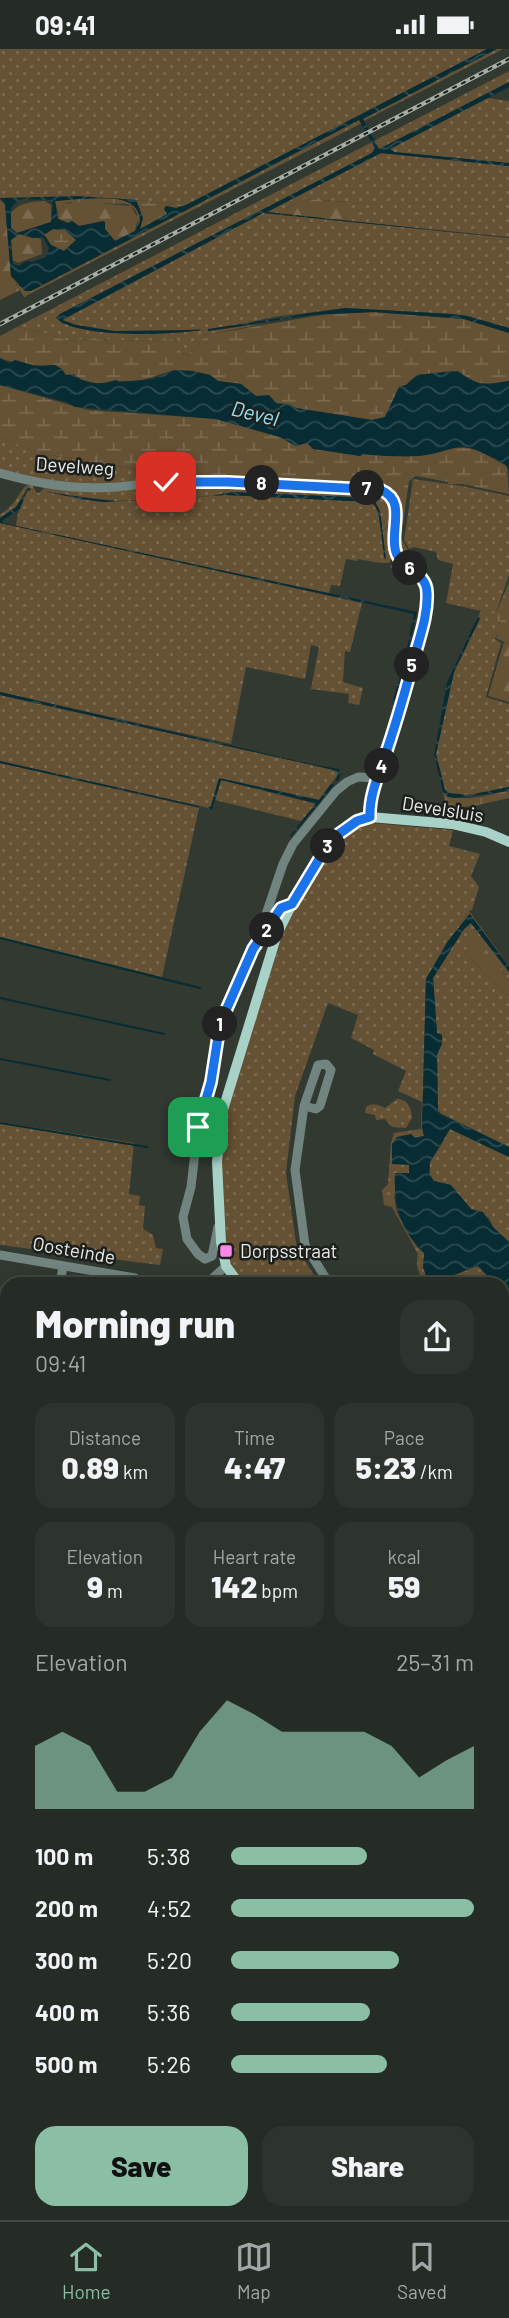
<!DOCTYPE html>
<html lang="en">
<head>
<meta charset="utf-8">
<style>
	body { margin:0; font-family:Barlow,sans-serif; background:#2d332d; color:#f1f3f6; height:100vh; display:flex; flex-direction:column; font-size:26px; white-space:nowrap }
	* { box-sizing:border-box; margin:0 }
	p { font-size:23px; color:#a3a7a7 }
	.icon { flex:none; width:38px; height:38px; fill:none; stroke:currentColor; stroke-width:2; stroke-linecap:round; stroke-linejoin:round }
	.map { position:relative; flex:1; overflow:hidden }
	.sheet { position:absolute; left:0px; top:1228px; width:509px; height:943px; display:flex; flex-direction:column; background:#252b25; border-radius:21px 21px 0 0; box-shadow:0 4px 18px #0003,0 0 0 2px #424742 }
	.sheet>* { flex:none }
	.pin { position:absolute; display:grid; place-items:center; width:60px; height:60px; color:#fff; margin:-30px; border-radius:14px; box-shadow:0 4px 10px #0006 }
	.km { position:absolute; width:35px; height:35px; margin:-18px; border-radius:50%; background:#222; color:#fff; font-size:19px; line-height:35px; text-align:center }
	.round { display:grid; place-items:center; flex:none; width:74px; height:74px; border-radius:21px; background:#2d332d }
	.overview { display:flex; align-items:center; justify-content:space-between; height:119px; padding:0 35px }
	h1 { font-size:38px; font-weight:800; line-height:52px }
	.metrics { display:grid; grid-template-columns:repeat(3,1fr); gap:10px; height:119px; padding:7px 35px }
	.metrics div { display:grid; align-content:center; border-radius:18px; background:#2d332d; text-align:center }
	.metrics b { font-size:30px; font-weight:800 }
	.metrics small { font-size:19px; font-weight:400 }
	.metrics p { font-size:19px }
	.chart { height:196px; padding:14px 35px }
	.chart p { display:flex; justify-content:space-between }
	.chart svg { width:100%; height:126px; margin-top:7px; fill:#8abfa5; opacity:.7 }
	.action { display:flex; gap:14px; margin-top:auto; padding:14px 35px }
	.action a { flex:1; height:80px; border-radius:21px; background:#8abfa5; color:#111; font-size:28px; font-weight:800; line-height:80px; text-align:center }
	.action a+a { background:#2d332d; color:#f1f3f6 }
	ul { padding:0 35px; list-style:none; font-size:23px }
	li { display:grid; grid-template-columns:112px 84px 1fr; align-items:center; height:52px }
	li i { height:18px; border-radius:9px; background:#8abfa5 }
	.status { display:flex; justify-content:space-between; align-items:center; height:49px; padding:0 35px; background:#252b25; direction:ltr }
	.status svg { height:19px; fill:currentColor }
	.menu { display:flex; justify-content:space-around; align-items:center; height:98px; border-top:2px solid #424742; background:#252b25; font-size:19px; color:#a3a7a7 }
	.menu a { display:grid; justify-items:center; gap:4px }
	.menu .on { color:#8abfa5 }
	.map>svg:first-child { display:block }
	.grass { fill:url(#grass-dots); fill-rule:evenodd }
	.forest { fill:url(#forest-firs) }
	.wetland { fill:url(#wetland-marsh) }
	.green { fill:#655134 }
	.water { fill:url(#water-waves); fill-rule:evenodd }
	.lines { fill:none; stroke-linecap:round; stroke-linejoin:round }
	.stream { stroke:#072c33; stroke-width:2 }
	.minor { stroke:#71847f; stroke-width:9 }
	.major { stroke:#a8d1c7; stroke-width:10 }
	.rail-casing { stroke:#a6aca6; stroke-width:4.5 }
	.rail { stroke:#1c1f1b; stroke-width:2; stroke-dasharray:5; stroke-linecap:butt }
	.route-casing { stroke:#fff; stroke-width:14 }
	.route { stroke:#1a73e8; stroke-width:9 }
	.poi-dot { fill:#f988e9; stroke:#1c1f1b; stroke-width:2.5 }
	.labels { text-anchor:middle; stroke-width:5; stroke-linejoin:round; paint-order:stroke }
	.street-label { font-size:19px; fill:#e7ece7; stroke:#1c1f1b }
	.poi-label { font-size:19px; fill:#e7ece7; stroke:#1c1f1b; text-anchor:start }
	.water-label { font-size:21px; font-style:italic; fill:#90e1f3; stroke:#1c1f1b }
</style>
</head>
<body>
<div class="status"><b>09:41</b><svg viewBox="0 0 49 12"><path d="M0 12V9h3v3zM5 12V6h3v6zM10 12V3h3v9zM15 12V0h3v12zM26 1h20v11H26zM47 4h2v5h-2z"/></svg></div>
<div class="map">
<svg width="509" height="2171" viewBox="0 0 509 2171">
	<defs>
		<pattern id="grass-dots" width="8" height="8" patternUnits="userSpaceOnUse" patternTransform="scale(1.75)"><rect width="8" height="8" fill="#655134"/><path d="M2 2h.1M6 6h.1" fill="none" stroke="#7b6a51" stroke-width="1.8" stroke-linecap="round"/></pattern>
		<pattern id="forest-firs" width="22" height="20" patternUnits="userSpaceOnUse" patternTransform="scale(1.75)"><rect width="22" height="20" fill="#655134"/><path d="M5 1l3.5 6h-7zM16 11l3.5 6h-7z" fill="#7b6a51"/></pattern>
		<pattern id="wetland-marsh" width="20" height="14" patternUnits="userSpaceOnUse" patternTransform="scale(1.75)"><rect width="20" height="14" fill="#655134"/><path d="M1 5h8M5 5V1M11 12h8M15 12V8" fill="none" stroke="#7b6a51"/></pattern>
		<pattern id="water-waves" width="16" height="10" patternUnits="userSpaceOnUse" patternTransform="scale(1.75)"><rect width="16" height="10" fill="#072c33"/><path d="M0 5q4-4 8 0t8 0" fill="none" stroke="#2b4b51"/></pattern>
	</defs>
	<rect width="100%" height="100%" fill="#313931"/>
	<path class="grass" d="M0 0H487L186 156 114 149H0Z
		M496 0H503L364 72 363 70 365 67Z
		M509 22V33L386 97 379 100 374 92Z
		M487 49 509 52V114L394 103 390 100Z
		M359 71 362 74 24 248 20 241 0 251V248L17 236V232L19 237 31 242Z
		M372 93 375 99 372 104 60 265 61 274 104 283 199 282 201 280C161 282 98 290 62 271L263 164 509 189V279L467 267 451 265 345 259 274 268 209 282 267 274 205 286 190 307 180 303 177 290 147 292 87 290 69 292 41 283 17 278Z
		M381 104 509 117V188L347 172 348 153 305 150 287 159 285 165 267 163Z
		M0 389 44 405 155 423 372 434 383 436 395 443 399 457 397 452 363 437 101 435 60 434 0 421Z
		M413 430 462 437 509 447V526L497 561H495L500 577 495 590 501 594 486 648 509 655V738C491 740 460 754 445 741L436 705 454 623 480 570 478 568 481 562 446 554 453 515 438 511 436 503 414 498 409 500 404 491Z
		M28 435 33 436 36 443 39 444 45 438 175 435 371 441 390 451 393 506 390 513C382 516 366 511 358 510L357 512 346 510 340 537 331 536 329 545 16 477C17 465 22 446 31 439H27L16 458 0 469V465C18 456 16 444 28 435ZM44 443 116 452 211 447 232 443 373 449 380 462 386 511 378 462 371 453 225 446 103 453Z
		M0 474 362 554 350 603 345 602 343 633 363 639 359 656 348 654 349 645 311 640 319 598 311 596 305 630 246 618 231 695 0 643Z
		M399 516 422 532 425 550 399 655 395 654C401 639 425 549 420 537 415 526 399 531 390 517Z
		M0 646 330 720 339 724 319 751 219 729 211 757 208 759 0 712Z
		M0 714 199 759 162 928 0 888Z
		M221 731 316 755 301 772 215 751Z
		M372 774 453 781 449 797 480 805 471 827 479 838 472 861 469 862 509 917 469 865 448 892 426 930 422 1079 424 1087 397 1091 392 1095V1114L409 1115V1124L394 1148 397 1164 418 1199 425 1204 423 1218 429 1235H426C419 1225 415 1218 418 1205L392 1158 384 1156 382 1141 388 1135 391 1094 394 1084 421 1080 422 1053 398 1042 406 1022 373 1005 374 1001 351 989 358 966 328 954 295 1047 286 1124 297 1200 320 1235 243 1236 227 1207 220 1126 228 1056 285 876 325 808 354 780Z
		M471 874 509 923V931L475 887 465 903 509 950V1098L440 1064 438 1060 437 1005 442 995V986L437 984 433 929 464 880Z
		M397 1050C408 1050 412 1060 412 1069L406 1079 392 1078 385 1070 376 1071 375 1066 365 1064 366 1058C374 1053 378 1056 385 1059Z
		M0 1073 134 1094 129 1145 140 1147 139 1156 145 1157 143 1180 153 1186 156 1199 163 1200 160 1216 0 1196Z
		M450 1080 509 1108V1193L493 1178 489 1169 471 1160 451 1136 434 1132 430 1127V1113L443 1093 447 1081Z
		M478 1217 495 1235 433 1234Z
		M502 1243 509 1251V1350L502 1340Z
		M502 1351 509 1361V1436L502 1452Z
		M0 1544 7 1547V1625L0 1622Z
		M509 1767V1873L502 1872V1768Z"/>
	<path class="forest" d="M305 150 349 153 347 172 285 165 287 159Z
		M0 151 5 155 11 227 17 232 16 238 0 248Z
		M45 152 51 156V173L17 184 11 179 10 165C20 153 30 153 45 152Z
		M79 152 131 157 138 169 135 182 115 192 105 180V174L79 177 72 172 68 174 58 170V165L64 155Z
		M19 185 41 190 42 205 18 214 12 211 11 191Z
		M504 593 509 595V653L488 647Z
		M475 886 509 931V950L465 903Z
		M98 2165H270L269 2171H100Z"/>
	<path class="wetland" d="M79 150C100 150 139 143 140 172L136 181C139 170 139 160 127 155L70 153 64 155 58 165 55 152Z
		M136 151 186 156 176 159 166 157 167 165 139 181 143 169Z
		M53 180 65 181 76 191 64 202 51 196 44 185Z
		M374 263 464 270 509 284V332L499 335 474 334 464 326 451 322 417 326 406 336 399 338 385 368 372 371 296 359 289 355 277 354 256 347 241 335 218 332 210 326 192 322 174 321 140 332H112L104 336 66 327 51 316C44 319 7 313 0 309V287L17 278 41 283 69 292 87 290 147 292 177 290 182 295 180 303 190 307 205 286 327 265Z
		M0 336 88 361 216 370 280 388 292 395 308 394 360 407 362 405 420 407 455 398H471L507 417 509 445 462 435H448V433L416 427 409 432 401 489 408 501 402 509C390 483 412 450 383 436L155 423 44 405 0 389Z
		M509 533V595L496 589 500 574 493 566 495 560 497 562Z
		M509 742V749L478 756 450 760 446 759 443 743C462 756 487 745 509 742Z"/>
	<path class="green" d="M502 1632 509 1636V1762L502 1763Z
		M334 2165H461L509 2171H330Z"/>
	<path class="water" d="M487 0H497L363 70 379 100 509 33V38L390 100 394 103 509 114V117L381 104 267 163 509 189 263 164 62 271 77 276 114 282 201 281C172 286 78 290 56 269L60 265 372 104 375 99 359 71 31 242H25L11 227 5 155 0 149 79 147 136 151 143 169 140 180 167 165 164 160 166 157 176 159 186 156ZM23 150 49 151 53 156 51 173 17 184 11 179V159L16 153ZM79 150C100 150 139 143 140 172L135 182 115 192 105 180V173L103 172 79 177 72 172 68 174 58 170 55 152ZM53 180 65 181 76 191 64 202 51 196 44 186ZM19 185 33 189 43 188 49 199 46 208 32 213 27 212 19 217 13 215 11 191Z
		M345 259 451 265 467 267 509 279V284L464 270 374 263 312 266 208 282V280Z
		M0 309 9 314 15 311 36 317 55 316 62 320 66 326 74 325C84 336 103 336 116 331L119 333 153 330 175 321 192 322 210 326 218 332 241 335 256 347 269 346 277 355H289L296 359 372 371 385 368 399 338 406 336 417 326 458 322C480 338 483 336 509 332V421C506 415 499 411 492 408 454 389 454 404 418 407 400 408 381 407 363 405L360 407 313 400 307 394 296 397 280 388 216 370 75 358 66 353 0 336Z
		M29 439 31 441 27 442 20 460 2 472 3 474 417 563 396 652 393 651 404 614 414 565 0 474V469L16 458Z
		M44 442 92 450 116 452 211 447 232 443 373 449 380 462 386 511 384 508 379 467 375 456 371 453 226 446 103 453 80 450Z
		M478 568 480 569 454 623 436 705 445 741 449 744 469 746 509 738V742L455 749 448 748 443 743 434 706 447 633Z
		M0 643 315 716 339 720 341 725 338 732H336L338 722 0 646Z
		M0 712 208 759 211 757 219 729 319 751 331 735 334 736 291 788 290 787 316 754 221 731 212 761 0 714Z
		M470 865 509 918V923L471 874 464 880 433 929 437 984 442 986V995L437 1005 438 1060 440 1065 509 1098V1108L450 1080 430 1113 429 1124 434 1132 451 1136 471 1160 483 1163 493 1178 509 1193V1251L502 1243V1236L495 1235 478 1217 429 1235 423 1218 424 1204C401 1182 393 1156 395 1124H409V1116L392 1115V1095L397 1088 411 1085 415 1089 424 1087 422 1079 426 930 448 892Z"/>
	<g class="lines">
		<path class="stream" d="M0 889 200 939
			M0 949 164 985
			M0 1010 110 1031
			M0 1074 147 1098"/>
		<path class="minor" d="M0 424C38 435 77 441 117 438 136 436 156 433 175 432 238 431 301 436 363 439 409 442 391 464 394 496 397 521 425 518 427 541 429 558 422 577 418 594 411 619 405 646 398 671 388 702 369 735 370 768
			M263 888 281 859 292 855
			M304 1057 316 1060 320 1057 331 1021 326 1015 318 1016 304 1057 295 1121 305 1196 330 1236
			M218 1178 212 1207 205 1210 198 1205 187 1190 183 1168 191 1138 198 1078 211 1033 220 975 259 886 283 815 293 795 336 742 347 733 358 728 378 729
			M0 1206 135 1229 134 1236
			M60 1236 63 1217
			M205 1236 226 1217
			M0 1276 7 1277
			M0 1340 7 1341
			M0 1404 7 1406
			M0 1485 7 1487
			M0 1539 7 1541
			M0 1628 7 1632
			M0 1682 7 1680
			M0 1729 7 1731
			M0 1750 7 1749
			M0 1912 7 1943
			M502 1955 509 1956
			M0 2011 7 2012
			M502 2067 509 2069
			M13 2165 14 2171
			M78 2165 94 2171"/>
		<path class="major" d="M240 1236 226 1217 221 1193 217 1113 222 1064 277 885 292 855 324 802 346 778 370 768 452 775 486 783 509 793
			M0 1783 7 1781
			M293 2171 295 2165"/>
		<defs>
			<path id="rail" d="M0 275 509 10"/>
		</defs>
		<use href="#rail" class="rail-casing"/>
		<use href="#rail" class="rail"/>
	</g>
	<g class="lines">
		<defs>
			<path id="route" d="M166 433H228L381 441C406 452 391 478 395 499 398 521 427 521 427 544 428 564 421 584 416 602 407 636 398 668 387 701 380 723 369 745 370 768L357 772 336 787 324 802 292 855 281 859 253 900 220 975 211 1033 198 1078"/>
		</defs>
		<use href="#route" class="route-casing"/>
		<use href="#route" class="route"/>
	</g>
	<rect class="poi-dot" x="219" y="1195" width="14" height="14" rx="3.5"/>
	<g class="labels">
		<g class="street-label">
			<text transform="translate(75 417) rotate(4)" y="7">Develweg</text>
			<text transform="translate(443 760) rotate(9)" y="7">Develsluis</text>
			<text transform="translate(74 1201) rotate(10)" y="7">Oosteinde</text>
		</g>
		<g class="poi-label">
			<text x="240" y="1209">Dorpsstraat</text>
		</g>
		<g class="water-label">
			<text transform="translate(255 365) rotate(14)" y="7">Devel</text>
		</g>
	</g>
</svg>
<div class="pin" style="left:198px;top:1078px;background:#1e9e55"><svg class="icon" aria-label="arrive" viewBox="0 0 24 24"><path d="M6 21V4h12l-3 4 3 4H6"/></svg></div>
<div class="pin" style="left:166px;top:433px;background:#d93025"><svg class="icon" aria-label="check" viewBox="0 0 24 24"><path d="M5 12l5 5 9-10"/></svg></div>
<b class="km" style="left:220px;top:975px">1</b>
<b class="km" style="left:267px;top:881px">2</b>
<b class="km" style="left:328px;top:797px">3</b>
<b class="km" style="left:382px;top:717px">4</b>
<b class="km" style="left:412px;top:616px">5</b>
<b class="km" style="left:410px;top:519px">6</b>
<b class="km" style="left:367px;top:439px">7</b>
<b class="km" style="left:262px;top:434px">8</b>
<section class="sheet">
<div class="overview"><div><h1>Morning run</h1><p>09:41</p></div><a class="round"><svg class="icon" aria-label="share" viewBox="0 0 24 24"><path d="M12 15V3M7 8l5-5 5 5M5 13v7h14v-7"/></svg></a></div>
<div class="metrics">
<div><p>Distance</p><b>0.89<small> km</small></b></div>
<div><p>Time</p><b>4:47</b></div>
<div><p>Pace</p><b>5:23<small> /km</small></b></div>
</div>
<div class="metrics">
<div><p>Elevation</p><b>9<small> m</small></b></div>
<div><p>Heart rate</p><b>142<small> bpm</small></b></div>
<div><p>kcal</p><b>59</b></div>
</div>
<div class="chart"><p><span>Elevation</span>25–31 m</p>
<svg viewBox="0 0 160 44" preserveAspectRatio="none"><path d="M0 44V22L10 17L20 22L30 38L40 38L50 33L60 17L70 6L80 11L90 17L100 17L110 17L120 17L130 22L140 33L150 27L160 22V44z"/></svg>
</div>
<ul>
<li><b>100 m</b>5:38<i style="width:56%"></i></li>
<li><b>200 m</b>4:52<i style="width:100%"></i></li>
<li><b>300 m</b>5:20<i style="width:69%"></i></li>
<li><b>400 m</b>5:36<i style="width:57%"></i></li>
<li><b>500 m</b>5:26<i style="width:64%"></i></li>
</ul>
<div class="action"><a>Save</a><a>Share</a></div>
</section>
</div>
<nav class="menu">
<a class="on"><svg class="icon" aria-label="home" viewBox="0 0 24 24"><path d="M3 11l9-7 9 7M6 9v11h12V9"/></svg>Home</a>
<a><svg class="icon" aria-label="map" viewBox="0 0 24 24"><path d="M3 6l6-2 6 2 6-2v14l-6 2-6-2-6 2zM9 4v14M15 6v14"/></svg>Map</a>
<a><svg class="icon" aria-label="saved" viewBox="0 0 24 24"><path d="M7 4h10v16l-5-4-5 4z"/></svg>Saved</a>
</nav>
</body>
</html>
